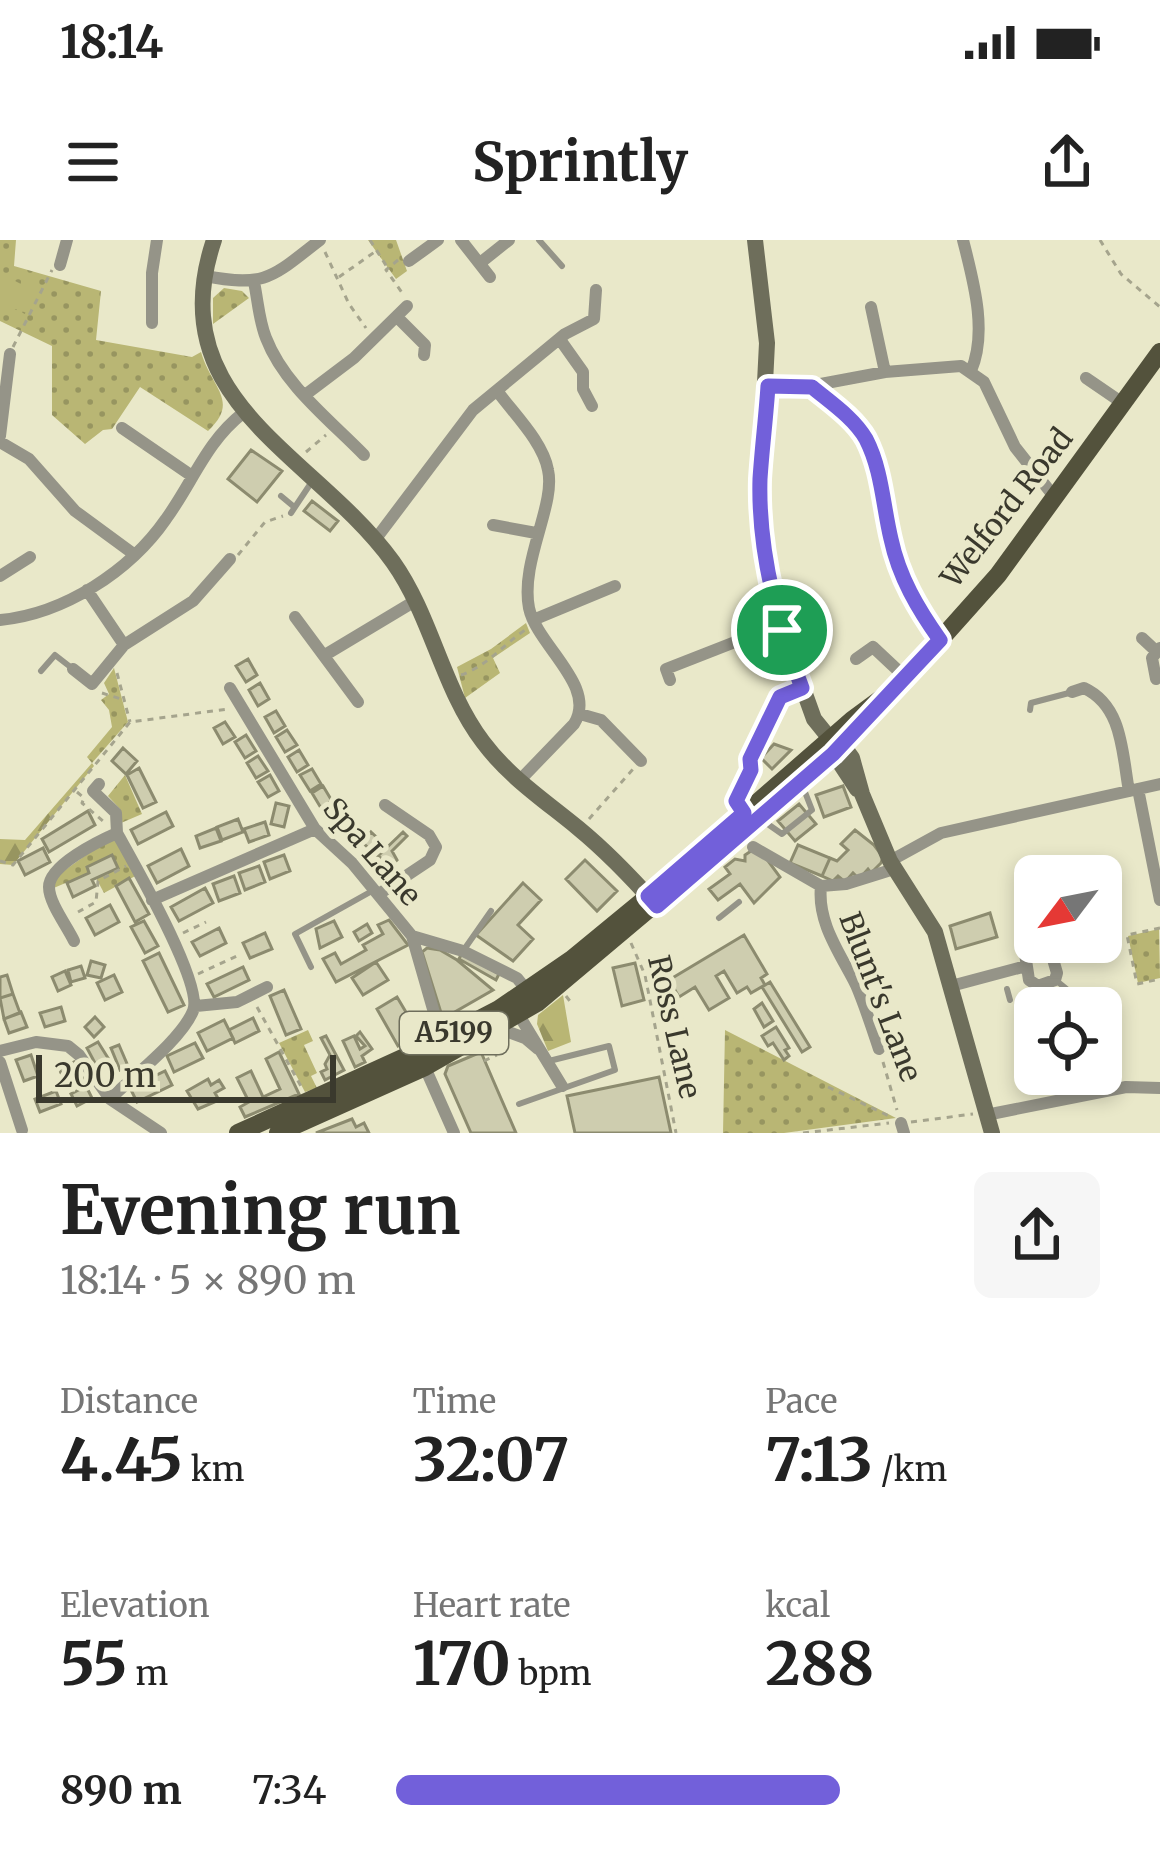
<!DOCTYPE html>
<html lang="en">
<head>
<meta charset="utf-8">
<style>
	body { margin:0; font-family:Merriweather,serif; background:#f6f6f6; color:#222; height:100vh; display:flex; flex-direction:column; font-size:45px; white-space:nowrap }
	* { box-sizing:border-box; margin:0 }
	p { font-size:39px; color:#767676 }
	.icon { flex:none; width:66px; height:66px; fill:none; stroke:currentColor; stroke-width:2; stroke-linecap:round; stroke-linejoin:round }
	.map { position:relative; height:893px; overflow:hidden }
	.details { display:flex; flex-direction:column; background:#fff; flex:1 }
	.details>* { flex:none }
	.needle { width:78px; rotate:238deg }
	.controls { position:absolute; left:1014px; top:615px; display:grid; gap:24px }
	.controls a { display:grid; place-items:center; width:108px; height:108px; border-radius:18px; background:#fff; box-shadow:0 6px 18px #0003; font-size:60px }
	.scale { position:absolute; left:36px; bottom:30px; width:300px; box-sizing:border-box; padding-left:12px; border:6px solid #3a392d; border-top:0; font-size:33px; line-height:42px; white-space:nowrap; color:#3a392d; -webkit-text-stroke:9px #e9e8c9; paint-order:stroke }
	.pin { position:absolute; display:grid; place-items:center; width:102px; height:102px; color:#fff; margin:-51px; border:6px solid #fff; border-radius:50%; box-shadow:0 3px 12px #0007 }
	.round { display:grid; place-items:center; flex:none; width:126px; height:126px; border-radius:18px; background:#f6f6f6 }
	.summary { display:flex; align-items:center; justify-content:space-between; height:204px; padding:0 60px }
	h1 { font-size:66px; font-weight:700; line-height:90px }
	.metrics { display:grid; grid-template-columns:repeat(3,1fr); gap:18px; height:204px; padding:12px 60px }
	.metrics div { display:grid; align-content:center }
	.metrics b { font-size:60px; font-weight:700 }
	.metrics small { font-size:33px; font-weight:400 }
	.metrics p { font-size:33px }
	ul { padding:0 60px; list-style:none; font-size:39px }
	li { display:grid; grid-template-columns:192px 144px 1fr; align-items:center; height:90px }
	li i { height:30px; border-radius:15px; background:#7260da }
	.status { display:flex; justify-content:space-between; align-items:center; height:84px; padding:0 60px; background:#fff; direction:ltr }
	.status svg { height:33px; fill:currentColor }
	header { display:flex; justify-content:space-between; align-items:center; height:156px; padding:0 60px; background:#fff; font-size:54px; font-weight:700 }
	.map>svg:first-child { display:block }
	.grass { fill:url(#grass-dots) }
	.forest { fill:url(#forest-firs) }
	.park { fill:url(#park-tufts) }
	.building { fill:#cecdaf; stroke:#8c8b6f; stroke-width:3 }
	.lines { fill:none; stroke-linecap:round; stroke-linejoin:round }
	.path { stroke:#a5a48d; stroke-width:3; stroke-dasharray:6 6; stroke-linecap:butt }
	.lane { stroke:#959488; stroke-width:6 }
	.street { stroke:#959488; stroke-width:12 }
	.secondary { stroke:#6e6e5b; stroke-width:16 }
	.primary { stroke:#53523c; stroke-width:18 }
	.route-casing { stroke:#fff; stroke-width:24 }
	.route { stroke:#7260da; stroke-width:15 }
	.labels { text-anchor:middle; stroke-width:10; stroke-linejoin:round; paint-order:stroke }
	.shield { fill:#e9e8c9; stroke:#6e6e5c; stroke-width:3 }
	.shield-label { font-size:27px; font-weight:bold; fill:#3a392d }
	.street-label { font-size:30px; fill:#3a392d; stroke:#e9e8c9 }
</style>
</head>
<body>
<div class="status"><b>18:14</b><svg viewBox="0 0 49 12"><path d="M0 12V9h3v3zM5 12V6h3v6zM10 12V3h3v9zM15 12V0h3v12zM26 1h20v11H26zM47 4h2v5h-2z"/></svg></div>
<header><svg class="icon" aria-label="menu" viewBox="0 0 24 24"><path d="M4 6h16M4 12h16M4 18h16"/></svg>Sprintly<svg class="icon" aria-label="share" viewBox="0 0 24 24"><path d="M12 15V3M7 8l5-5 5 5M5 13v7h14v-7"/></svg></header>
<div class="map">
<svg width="1160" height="893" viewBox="0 0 1160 893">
	<defs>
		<pattern id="grass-dots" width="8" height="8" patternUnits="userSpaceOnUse" patternTransform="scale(3)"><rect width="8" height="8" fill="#b9b674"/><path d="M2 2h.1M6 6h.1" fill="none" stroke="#979560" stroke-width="1.8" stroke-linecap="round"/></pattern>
		<pattern id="forest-firs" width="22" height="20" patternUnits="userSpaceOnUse" patternTransform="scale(3)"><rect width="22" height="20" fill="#b9b674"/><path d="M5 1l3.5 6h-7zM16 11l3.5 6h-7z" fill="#979560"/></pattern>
		<pattern id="park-tufts" width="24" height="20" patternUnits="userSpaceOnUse" patternTransform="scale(3)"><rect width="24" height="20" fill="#b9b674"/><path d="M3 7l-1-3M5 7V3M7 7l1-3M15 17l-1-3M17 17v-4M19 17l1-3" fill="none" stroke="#979560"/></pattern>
	</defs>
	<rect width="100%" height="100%" fill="#e9e8c9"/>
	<path class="grass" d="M0 0H16L14 26 101 51 96 100 192 117 201 112C212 149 240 161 208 191L140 147 112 189 103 190 85 204 52 175V106L0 81Z
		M368 0H396L407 31 396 39Z
		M224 48 242 51 249 58 213 84V58Z
		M526 383 530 393 493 418 500 433 465 458 457 427 491 409Z
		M114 428 128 482 92 523 87 517 112 487 109 470 101 460 109 454 104 443Z
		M125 535 142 574 121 583 120 569 108 556Z
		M117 593 139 634 104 653 96 638 118 628 112 616 87 627 89 633 49 650 51 640Z
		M1159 689 1160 738 1138 743 1128 696Z
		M308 790 313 801 304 805 317 833 311 836 317 848 305 852 279 803Z
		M725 790 896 878 784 893H723Z"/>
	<path class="forest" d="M92 523 94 526 13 625 0 624V599L25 600Z
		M563 755 571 802 548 811 537 784 538 775Z"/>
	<path class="park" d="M7 37 39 53 27 75 0 62Z"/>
	<path class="building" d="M251 210 282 231 257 262 228 239Z
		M312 261 338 281 330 291 304 271Z
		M248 419 257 435 246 442 236 426Z
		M260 443 269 459 258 466 249 450Z
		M276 471 285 486 274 493 265 477Z
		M225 482 235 497 223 504 214 488Z
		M287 490 297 505 285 512 276 497Z
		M246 495 256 511 245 518 235 502Z
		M774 504 791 510 772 529 761 518Z
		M123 508 137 521 126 534 112 521Z
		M299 510 308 525 297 532 288 517Z
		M258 516 268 531 256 538 247 523Z
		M139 528 156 562 143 568 127 535Z
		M312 529 321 544 310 551 300 535Z
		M270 535 279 551 268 557 258 542Z
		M323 546 332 561 321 568 312 553Z
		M843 546 851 567 824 577 816 555Z
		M276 563 289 566 284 587 271 584Z
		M335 563 348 575 339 585 326 573Z
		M799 564 816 584 795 601 778 581Z
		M88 571 95 585 49 612 42 599Z
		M166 572 173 586 138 604 131 590Z
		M351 578 364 590 356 600 342 588Z
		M238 579 243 592 222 600 217 587Z
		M265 582 269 595 249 602 244 589Z
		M216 588 221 601 200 608 196 596Z
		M855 590 874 605 883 617 881 623 871 633 868 629 859 639 853 633 845 642 838 636 833 641 822 636 830 618 837 621 848 610 841 604Z
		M371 592 384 604 375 614 362 602Z
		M403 592 407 596 392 611 397 620 391 626 378 616Z
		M798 605 830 618 822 636 790 623Z
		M43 608 50 622 25 635 18 621Z
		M181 609 189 626 157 643 148 626Z
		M754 609 763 614 780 637 754 663 740 644 718 660 709 649 730 634 725 627 735 619 745 621V615Z
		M112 615 118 628 92 640 95 646 73 657 67 643 89 633 87 627Z
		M284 615 290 631 270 639 264 622Z
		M585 620 617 651 597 671 566 639Z
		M259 626 265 642 245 650 239 633Z
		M234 636 240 653 219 661 213 644Z
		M129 638 149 674 135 682 116 646Z
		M523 643 541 660 518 685 533 699 513 721 476 695Z
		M205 648 213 663 179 681 171 667Z
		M110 665 119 682 95 695 86 678Z
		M990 673 997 697 956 709 950 686Z
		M389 680 408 705 336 742 323 719 335 713 341 724 366 710 363 705 383 694 378 685Z
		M144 681 158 706 145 713 131 687Z
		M334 681 342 697 320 708 316 689Z
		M367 684 372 693 359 701 354 692Z
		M219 688 226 703 200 716 192 702Z
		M265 693 272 709 250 718 243 703Z
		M744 695 767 734 761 738 765 745 751 753 747 747 737 753 724 731 716 736 729 758 709 770 695 747 679 757 669 740Z
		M427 708 440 710 457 720 493 750 446 777 442 776 422 712Z
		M159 713 184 765 168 772 143 721Z
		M462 713 499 734 496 740 459 719Z
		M91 721 105 725 101 738 87 735Z
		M376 722 388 740 363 755 352 738Z
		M635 723 644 760 622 766 613 728Z
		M81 726 85 738 71 742 68 730Z
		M243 727 249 740 214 757 207 744Z
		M65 731 71 745 58 751 52 737Z
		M7 735 13 754 0 758V737Z
		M114 735 122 752 105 760 97 743Z
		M770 742 810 807 802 812 762 747Z
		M284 750 301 789 286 795 270 756Z
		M13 754 20 773 4 779 0 758Z
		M397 757 419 794 398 806 377 769Z
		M762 763 773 781 764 787 754 769Z
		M61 767 65 781 45 787 40 773Z
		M21 772 27 787 9 793 4 779Z
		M95 777 104 787 94 797 85 787Z
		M253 778 259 791 235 803 229 790Z
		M224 780 233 798 207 811 198 793Z
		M776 787 789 808 785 810 789 816 784 820 773 803 768 806 762 796Z
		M360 792 372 809 362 816 365 822 355 827 343 801 354 796 360 809 365 806 356 796Z
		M326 796 344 830 325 840 321 832 327 829 325 824 330 815 321 798Z
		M98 802 108 818 96 825 87 808Z
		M195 803 203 818 174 832 167 816Z
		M119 805 128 826 120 830 111 808Z
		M279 812 299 854 245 877 240 867 249 862 237 838 251 831 263 857 280 849 266 819Z
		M481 812 493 840 516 893H471L445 834 448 826Z
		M31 815 38 836 24 841 16 820Z
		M74 822 84 841 69 849 59 829Z
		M165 831 172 845 137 862 130 848Z
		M659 837 671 893H575L567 856Z
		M208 839 211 845 219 840 224 848 215 853 219 860 198 869 187 851Z
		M86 846 92 858 77 866 71 854Z
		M56 851 61 864 40 872 35 859Z
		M352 879 356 887 364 883 369 893H316Z"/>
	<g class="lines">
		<path class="path" d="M370 0 387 27
			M1100 0 1121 34 1160 67
			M325 12 349 64 366 88
			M398 20 386 30 403 54
			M339 37 376 11
			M13 107 52 30
			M306 212 326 195
			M238 315 265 282 283 276
			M117 433 130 482
			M461 435C487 426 502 406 525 390
			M102 453 121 459
			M858 500 884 473
			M809 543 828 530 830 532
			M77 552 84 558 82 563 104 582
			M736 562C750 527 763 493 780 457L792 452
			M589 579 634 528
			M0 621 13 625 130 482 228 469
			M78 672 96 662 98 641 126 626
			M1160 688 1127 695 1137 744 1160 739
			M183 693 206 682
			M631 703 645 735 676 893
			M198 734 237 716
			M566 756 573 765
			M257 767 302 848
			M484 821 497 815
			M883 822 897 870
			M828 847 889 876
			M911 882 973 874
			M803 893 889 883"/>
		<path class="lane" d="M539 0 562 26
			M281 256 293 266
			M291 273 313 240
			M41 431 55 415 73 429
			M1030 470 1031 463 1069 453
			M762 580 782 594 812 570 801 542
			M719 678 739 662
			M463 711 491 671
			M311 727 295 694 372 651
			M1058 742 1069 751 1074 768
			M1007 749 1010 760
			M519 864 615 830 609 806 549 821"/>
		<path class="street" d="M461 0 490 37
			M963 0C973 40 988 91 971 131
			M409 21 438 0
			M480 23 509 0
			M60 25 67 0
			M205 36C267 48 273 36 320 0
			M254 42C258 61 259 81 266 98 284 145 330 180 364 215
			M871 67 885 132
			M397 77 425 105 424 115
			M152 83V33L157 0
			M561 101 583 132V149L592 166
			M1086 138 1124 164
			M768 146 794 149 885 132 961 126 984 142 1015 207 1056 259
			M812 147C830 162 855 178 866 199 882 230 883 266 891 299 899 337 918 369 940 400
			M498 152C514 174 543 202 548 230 556 265 520 321 529 368 537 406 598 446 574 484L519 541
			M305 155 354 118 407 66
			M122 188 192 236
			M0 196 10 114
			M0 202 29 219 75 271 135 315
			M493 285 536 293
			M375 300 473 170 565 94 594 79 596 50
			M0 336 30 317
			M87 350 124 405
			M295 377 358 462
			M0 380C64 374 130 331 166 279 193 242 206 202 243 173
			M533 380 615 346
			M1142 398 1156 411
			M325 415 415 361
			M856 419 873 407 905 437
			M73 429 92 444 124 405 193 361 230 319
			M1156 439 1152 418 1160 408
			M670 440 666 429 735 402 782 390
			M230 448 315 589 352 623 412 696 463 711 517 738 530 754
			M1072 452 1084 448C1123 466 1122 513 1129 551
			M580 474 601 480 641 521
			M1138 549 1160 660
			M753 607 821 646 846 644 894 629
			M890 621 941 593 1160 544
			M821 646C817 683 840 713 856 745 865 766 872 788 879 809
			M379 654 430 620 436 607 429 595 385 565
			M152 660 315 589
			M412 696 437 783 447 802
			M1035 700 1024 707 1029 740 1038 746 1055 740 1057 733 1048 702
			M74 701C67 686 49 663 49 647 49 625 99 601 117 593L116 573 93 551 99 544
			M951 746 1026 726
			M196 766 237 762 267 747
			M517 772 562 846
			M497 788 525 798 538 809
			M0 811 36 802 68 806 79 815 110 859 161 893
			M0 822 22 890
			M423 823 454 893
			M110 859C133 836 181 800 193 771 204 745 133 622 117 593
			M986 875 1126 847 1160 848
			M901 883 904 893"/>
		<path class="secondary" d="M214 0C159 162 315 214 393 322 432 377 442 448 483 502 509 537 544 560 578 588 606 611 632 638 656 665
			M755 0 767 103 760 242 762 288 782 390 814 479 831 500 842 504 852 518 862 554 890 621 935 692 992 893
			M831 500 834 514 857 549"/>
		<path class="primary" d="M238 893 418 811 499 769 572 719 679 631 852 480 890 452 940 400 998 335 1160 112
			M278 893 425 827 537 763 775 563"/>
	</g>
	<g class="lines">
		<defs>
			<path id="route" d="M768 146 812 147C830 162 854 178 866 199 882 230 883 266 891 299 899 337 918 369 940 400L833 514 657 666 648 656 744 573 736 561 751 530 750 519 780 457 802 448C777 383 758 309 760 239 762 208 766 177 768 146Z"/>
		</defs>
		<use href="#route" class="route-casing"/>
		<use href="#route" class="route"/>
	</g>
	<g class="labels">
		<rect class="shield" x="400" y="772" width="108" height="42" rx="9"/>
		<g class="shield-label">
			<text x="454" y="802">A5199</text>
		</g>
		<g class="street-label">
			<text transform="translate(1007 268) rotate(-52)" y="10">Welford Road</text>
			<text transform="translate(372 612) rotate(49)" y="10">Spa Lane</text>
			<text transform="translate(880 757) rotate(69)" y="10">Blunt's Lane</text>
			<text transform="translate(674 787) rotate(77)" y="10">Ross Lane</text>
		</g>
	</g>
</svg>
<div class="controls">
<a><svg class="needle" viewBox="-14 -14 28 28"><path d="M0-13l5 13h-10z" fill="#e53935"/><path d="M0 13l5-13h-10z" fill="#767676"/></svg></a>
<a><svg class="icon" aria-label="locate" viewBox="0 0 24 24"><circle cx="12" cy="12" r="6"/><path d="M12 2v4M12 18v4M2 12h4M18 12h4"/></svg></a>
</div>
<div class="scale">200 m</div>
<div class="pin" style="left:782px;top:390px;background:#1e9e55"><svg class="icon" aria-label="arrive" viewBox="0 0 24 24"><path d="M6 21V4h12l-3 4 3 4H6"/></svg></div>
</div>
<section class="details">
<div class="summary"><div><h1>Evening run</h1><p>18:14 · 5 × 890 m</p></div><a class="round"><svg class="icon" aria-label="share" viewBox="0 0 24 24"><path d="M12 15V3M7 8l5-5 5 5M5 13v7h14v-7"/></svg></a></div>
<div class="metrics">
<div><p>Distance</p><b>4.45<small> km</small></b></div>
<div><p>Time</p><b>32:07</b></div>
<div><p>Pace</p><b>7:13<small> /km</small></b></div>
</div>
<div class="metrics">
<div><p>Elevation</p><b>55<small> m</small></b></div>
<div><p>Heart rate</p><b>170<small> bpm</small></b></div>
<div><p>kcal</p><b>288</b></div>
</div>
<ul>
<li><b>890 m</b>7:34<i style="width:63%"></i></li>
</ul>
</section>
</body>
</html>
